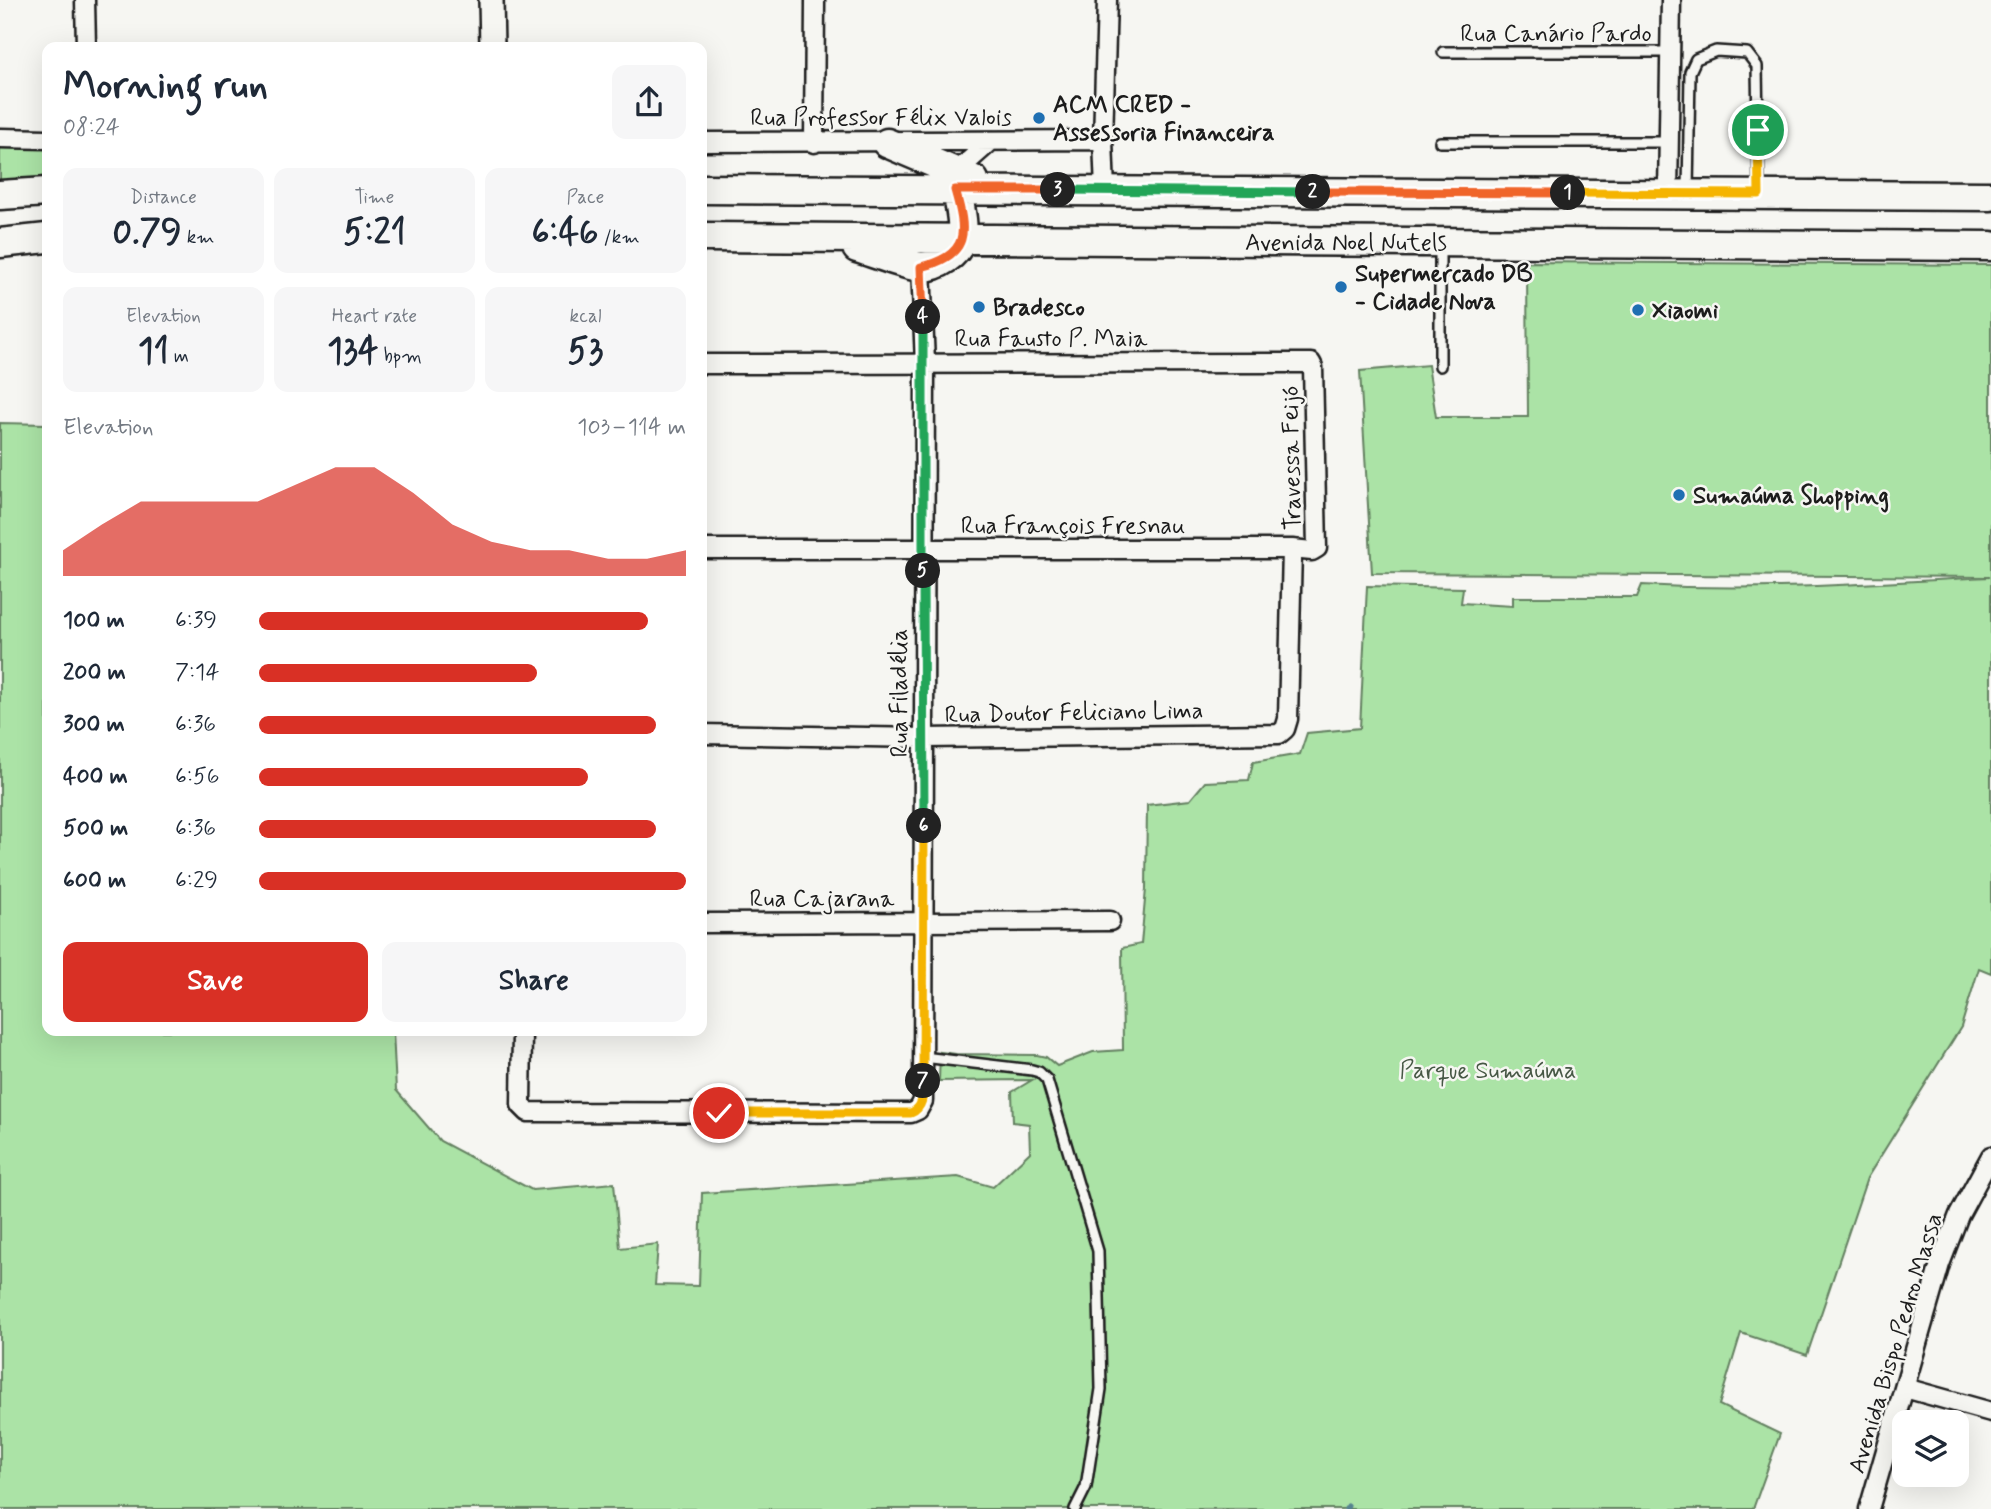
<!DOCTYPE html>
<html lang="en">
<head>
<meta charset="utf-8">
<style>
	body { margin:0; font-family:Mynerve,sans-serif; background:#f6f6f7; color:#1f2937; height:100vh; display:flex; flex-direction:column; font-size:26px; white-space:nowrap }
	* { box-sizing:border-box; margin:0 }
	p { font-size:23px; color:#747a83 }
	.icon { flex:none; width:38px; height:38px; fill:none; stroke:currentColor; stroke-width:2; stroke-linecap:round; stroke-linejoin:round }
	.map { position:relative; flex:1; overflow:hidden }
	.details { position:absolute; left:42px; top:42px; width:665px; height:994px; display:flex; flex-direction:column; background:#fff; border-radius:14px; box-shadow:0 7px 28px #0002 }
	.details>* { flex:none }
	.controls { position:absolute; left:1892px; top:1410px; display:grid; gap:14px }
	.controls a { display:grid; place-items:center; width:77px; height:77px; border-radius:14px; background:#fff; box-shadow:0 7px 28px #0002; font-size:35px }
	.pin { position:absolute; display:grid; place-items:center; width:60px; height:60px; color:#fff; margin:-30px; border:4px solid #fff; border-radius:50%; box-shadow:0 2px 7px #0007 }
	.km { position:absolute; width:35px; height:35px; margin:-18px; border-radius:50%; background:#222; color:#fff; font-size:19px; line-height:35px; text-align:center }
	.round { display:grid; place-items:center; flex:none; width:74px; height:74px; border-radius:14px; background:#f6f6f7 }
	.head { display:flex; align-items:center; justify-content:space-between; height:119px; padding:0 21px }
	h1 { font-size:38px; font-weight:700; line-height:52px }
	.stats { display:grid; grid-template-columns:repeat(3,1fr); gap:10px; height:119px; padding:7px 21px }
	.stats div { display:grid; align-content:center; border-radius:14px; background:#f6f6f7; text-align:center }
	.stats b { font-size:35px; font-weight:700 }
	.stats small { font-size:19px; font-weight:400 }
	.stats p { font-size:19px }
	.chart { height:196px; padding:14px 21px }
	.chart p { display:flex; justify-content:space-between }
	.chart svg { width:100%; height:126px; margin-top:7px; fill:#d93025; opacity:.7 }
	.action { display:flex; gap:14px; margin-top:auto; padding:14px 21px }
	.action a { flex:1; height:80px; border-radius:14px; background:#d93025; color:#fff; font-size:28px; font-weight:700; line-height:80px; text-align:center }
	.action a+a { background:#f6f6f7; color:#1f2937 }
	ul { padding:0 21px; list-style:none; font-size:23px }
	li { display:grid; grid-template-columns:112px 84px 1fr; align-items:center; height:52px }
	li i { height:18px; border-radius:9px; background:#d93025 }
	.map>svg:first-child { display:block }
	.green { fill:#abe3a6; stroke:#648061; stroke-width:2 }
	.lines { fill:none; stroke-linecap:round; stroke-linejoin:round }
	.stream { stroke:#56838f; stroke-width:5 }
	.service-casing { stroke:#1c1c1c; stroke-width:14 }
	.minor-casing { stroke:#1c1c1c; stroke-width:23 }
	.tertiary-casing { stroke:#1c1c1c; stroke-width:28 }
	.primary-casing { stroke:#1c1c1c; stroke-width:33 }
	.service { stroke:#f6f6f2; stroke-width:9 }
	.minor { stroke:#f6f6f2; stroke-width:18 }
	.tertiary { stroke:#f6f6f2; stroke-width:23 }
	.primary { stroke:#f6f6f2; stroke-width:28 }
	.split-1-casing { stroke:#fff; stroke-width:14 }
	.split-2-casing { stroke:#fff; stroke-width:14 }
	.split-3-casing { stroke:#fff; stroke-width:14 }
	.split-4-casing { stroke:#fff; stroke-width:14 }
	.split-5-casing { stroke:#fff; stroke-width:14 }
	.split-6-casing { stroke:#fff; stroke-width:14 }
	.split-7-casing { stroke:#fff; stroke-width:14 }
	.split-8-casing { stroke:#fff; stroke-width:14 }
	.split-1 { stroke:#f5b400; stroke-width:9 }
	.split-2 { stroke:#f0652b; stroke-width:9 }
	.split-3 { stroke:#22a559; stroke-width:9 }
	.split-4 { stroke:#f0652b; stroke-width:9 }
	.split-5 { stroke:#22a559; stroke-width:9 }
	.split-6 { stroke:#22a559; stroke-width:9 }
	.split-7 { stroke:#f5b400; stroke-width:9 }
	.split-8 { stroke:#f5b400; stroke-width:9 }
	.poi-dot { fill:#1f6fb2; stroke:#f6f6f2; stroke-width:2.5 }
	.labels { text-anchor:middle; stroke-width:5; stroke-linejoin:round; paint-order:stroke }
	.street-label { font-size:24px; fill:#1c1c1c; stroke:#f6f6f2 }
	.poi-label { font-size:24px; font-weight:bold; fill:#1c1c1c; stroke:#f6f6f2; text-anchor:start }
	.park-label { font-size:24px; fill:#475845; stroke:#f6f6f2 }
</style>
</head>
<body>
<div class="map">
<svg width="1991" height="1509" viewBox="0 0 1991 1509">
	<rect width="100%" height="100%" fill="#f6f6f2"/>
	<filter id="ink" filterUnits="userSpaceOnUse"><feTurbulence type="fractalNoise" baseFrequency=".0143" numOctaves="2"/><feDisplacementMap in="SourceGraphic" scale="14" xChannelSelector="R" yChannelSelector="G"/><feConvolveMatrix kernelMatrix="1 2 1 2 8 2 1 2 1" color-interpolation-filters="sRGB"/></filter>
	<g filter="url(#ink)">
		<path class="green" d="M0 138 47 139V192L0 195Z
			M1527 262 1991 265V973L1979 968 1961 1027 1867 1178 1807 1355 1741 1333 1719 1405 1780 1434 1753 1509H0V423L47 424V1031H393L396 1090 440 1141 532 1190 614 1183 620 1248 658 1244 655 1285 699 1286 702 1193 958 1177 993 1187 1030 1152 1029 1124 1013 1122 1012 1092 1032 1080 939 1081 940 1052 956 1054 1037 1055 1046 1057 1057 1066 1093 1052 1123 1050 1122 948 1141 944 1146 889 1147 805 1190 800 1205 782 1249 780 1253 762 1300 754 1307 733 1360 728 1367 586 1463 588 1461 603 1513 606V597H1637L1642 585C1757 592 1874 583 1989 577L1372 573 1360 371 1428 365 1436 417H1528Z"/>
		<g class="lines">
			<path class="stream" d="M1346 1509 1348 1506"/>
			<defs>
				<path id="service" d="M1443 52H1669
					M1440 142H1668
					M1688 192 1690 72 1696 59 1716 51 1747 53 1757 66 1759 192
					M1440 244V366
					M923 1057 1032 1070 1039 1072 1047 1080 1098 1251 1101 1389 1086 1487 1075 1509"/>
				<path id="minor" d="M85 0 86 47
					M0 138 47 139
					M702 142 1103 140
					M814 143 815 0
					M956 172 990 142
					M1105 191 1103 140 1107 0
					M1668 194 1671 0
					M702 364 1311 363 1313 367 1317 548 1312 551 1292 549H702
					M702 734 924 738 1279 734 1285 729 1288 719 1292 549
					M702 923 1110 921
					M522 1031 521 1105 528 1112 911 1113 918 1110 923 1101 925 363 921 267
					M1905 1388 1991 1412
					M1869 1509 1940 1264 1959 1215 1991 1156"/>
				<path id="tertiary" d="M491 0 492 47"/>
				<path id="primary" d="M887 143 974 180
					M702 189 1991 196
					M0 195 47 192
					M702 237 1991 246
					M0 243 47 238
					M857 248C875 253 903 265 920 267 937 268 959 254 962 237 965 215 955 196 956 173"/>
			</defs>
			<use href="#service" class="service-casing"/>
			<use href="#minor" class="minor-casing"/>
			<use href="#tertiary" class="tertiary-casing"/>
			<use href="#primary" class="primary-casing"/>
			<use href="#service" class="service"/>
			<use href="#minor" class="minor"/>
			<use href="#tertiary" class="tertiary"/>
			<use href="#primary" class="primary"/>
		</g>
	</g>
	<g class="lines" filter="url(#ink)">
		<defs>
			<path id="split-1" d="M1568 193 1759 194 1758 130"/>
			<path id="split-2" d="M1313 192 1568 193"/>
			<path id="split-3" d="M1058 190 1313 192"/>
			<path id="split-4" d="M923 317 921 267C970 255 967 232 955 190H1058"/>
			<path id="split-5" d="M923 571V317"/>
			<path id="split-6" d="M923 571 924 826"/>
			<path id="split-7" d="M923 1081 924 826"/>
			<path id="split-8" d="M719 1113H911C924 1107 923 1095 923 1081"/>
		</defs>
		<use href="#split-1" class="split-1-casing"/>
		<use href="#split-2" class="split-2-casing"/>
		<use href="#split-3" class="split-3-casing"/>
		<use href="#split-4" class="split-4-casing"/>
		<use href="#split-5" class="split-5-casing"/>
		<use href="#split-6" class="split-6-casing"/>
		<use href="#split-7" class="split-7-casing"/>
		<use href="#split-8" class="split-8-casing"/>
		<use href="#split-1" class="split-1"/>
		<use href="#split-2" class="split-2"/>
		<use href="#split-3" class="split-3"/>
		<use href="#split-4" class="split-4"/>
		<use href="#split-5" class="split-5"/>
		<use href="#split-6" class="split-6"/>
		<use href="#split-7" class="split-7"/>
		<use href="#split-8" class="split-8"/>
	</g>
	<g class="poi-dot">
		<circle cx="1039" cy="118" r="7"/>
		<circle cx="1341" cy="287" r="7"/>
		<circle cx="979" cy="307" r="7"/>
		<circle cx="1638" cy="310" r="7"/>
		<circle cx="1679" cy="495" r="7"/>
	</g>
	<g class="labels">
		<g class="street-label">
			<text x="1556" y="41">Rua Canário Pardo</text>
			<text x="881" y="125">Rua Professor Félix Valois</text>
			<text x="1346" y="250">Avenida Noel Nutels</text>
			<text x="1051" y="346">Rua Fausto P. Maia</text>
			<text transform="translate(1291 458) rotate(-91)" y="8">Travessa Feijó</text>
			<text x="1073" y="533">Rua François Fresnau</text>
			<text transform="translate(899 693) rotate(-90)" y="8">Rua Filadélia</text>
			<text transform="translate(1074 712) rotate(-1)" y="8">Rua Doutor Feliciano Lima</text>
			<text x="822" y="906">Rua Cajarana</text>
			<text transform="translate(1895 1343) rotate(-73)" y="8">Avenida Bispo Pedro Massa</text>
		</g>
		<g class="poi-label">
			<text x="1053" y="112">ACM CRED -<tspan x="1053" dy="28">Assessoria Financeira</tspan></text>
			<text x="1355" y="281">Supermercado DB<tspan x="1355" dy="28">- Cidade Nova</tspan></text>
			<text x="993" y="315">Bradesco</text>
			<text x="1652" y="318">Xiaomi</text>
			<text x="1693" y="503">Sumaúma Shopping</text>
		</g>
		<g class="park-label">
			<text x="1488" y="1078">Parque Sumaúma</text>
		</g>
	</g>
</svg>
<div class="controls">
<a><svg class="icon" aria-label="layers" viewBox="0 0 24 24"><path d="M12 4l9 5-9 5-9-5zM3 14l9 5 9-5"/></svg></a>
</div>
<div class="pin" style="left:1758px;top:130px;background:#1e9e55"><svg class="icon" aria-label="arrive" viewBox="0 0 24 24"><path d="M6 21V4h12l-3 4 3 4H6"/></svg></div>
<div class="pin" style="left:719px;top:1113px;background:#d93025"><svg class="icon" aria-label="check" viewBox="0 0 24 24"><path d="M5 12l5 5 9-10"/></svg></div>
<b class="km" style="left:1568px;top:193px">1</b>
<b class="km" style="left:1313px;top:192px">2</b>
<b class="km" style="left:1058px;top:190px">3</b>
<b class="km" style="left:923px;top:317px">4</b>
<b class="km" style="left:923px;top:571px">5</b>
<b class="km" style="left:924px;top:826px">6</b>
<b class="km" style="left:923px;top:1081px">7</b>
<section class="details">
<div class="head"><div><h1>Morning run</h1><p>08:24</p></div><a class="round"><svg class="icon" aria-label="share" viewBox="0 0 24 24"><path d="M12 15V3M7 8l5-5 5 5M5 13v7h14v-7"/></svg></a></div>
<div class="stats">
<div><p>Distance</p><b>0.79<small> km</small></b></div>
<div><p>Time</p><b>5:21</b></div>
<div><p>Pace</p><b>6:46<small> /km</small></b></div>
</div>
<div class="stats">
<div><p>Elevation</p><b>11<small> m</small></b></div>
<div><p>Heart rate</p><b>134<small> bpm</small></b></div>
<div><p>kcal</p><b>53</b></div>
</div>
<div class="chart"><p><span>Elevation</span>103–114 m</p>
<svg viewBox="0 0 160 44" preserveAspectRatio="none"><path d="M0 44V35L10 26L20 18L30 18L40 18L50 18L60 12L70 6L80 6L90 15L100 26L110 32L120 35L130 35L140 38L150 38L160 35V44z"/></svg>
</div>
<ul>
<li><b>100 m</b>6:39<i style="width:91%"></i></li>
<li><b>200 m</b>7:14<i style="width:65%"></i></li>
<li><b>300 m</b>6:36<i style="width:93%"></i></li>
<li><b>400 m</b>6:56<i style="width:77%"></i></li>
<li><b>500 m</b>6:36<i style="width:93%"></i></li>
<li><b>600 m</b>6:29<i style="width:100%"></i></li>
</ul>
<div class="action"><a>Save</a><a>Share</a></div>
</section>
</div>
</body>
</html>
